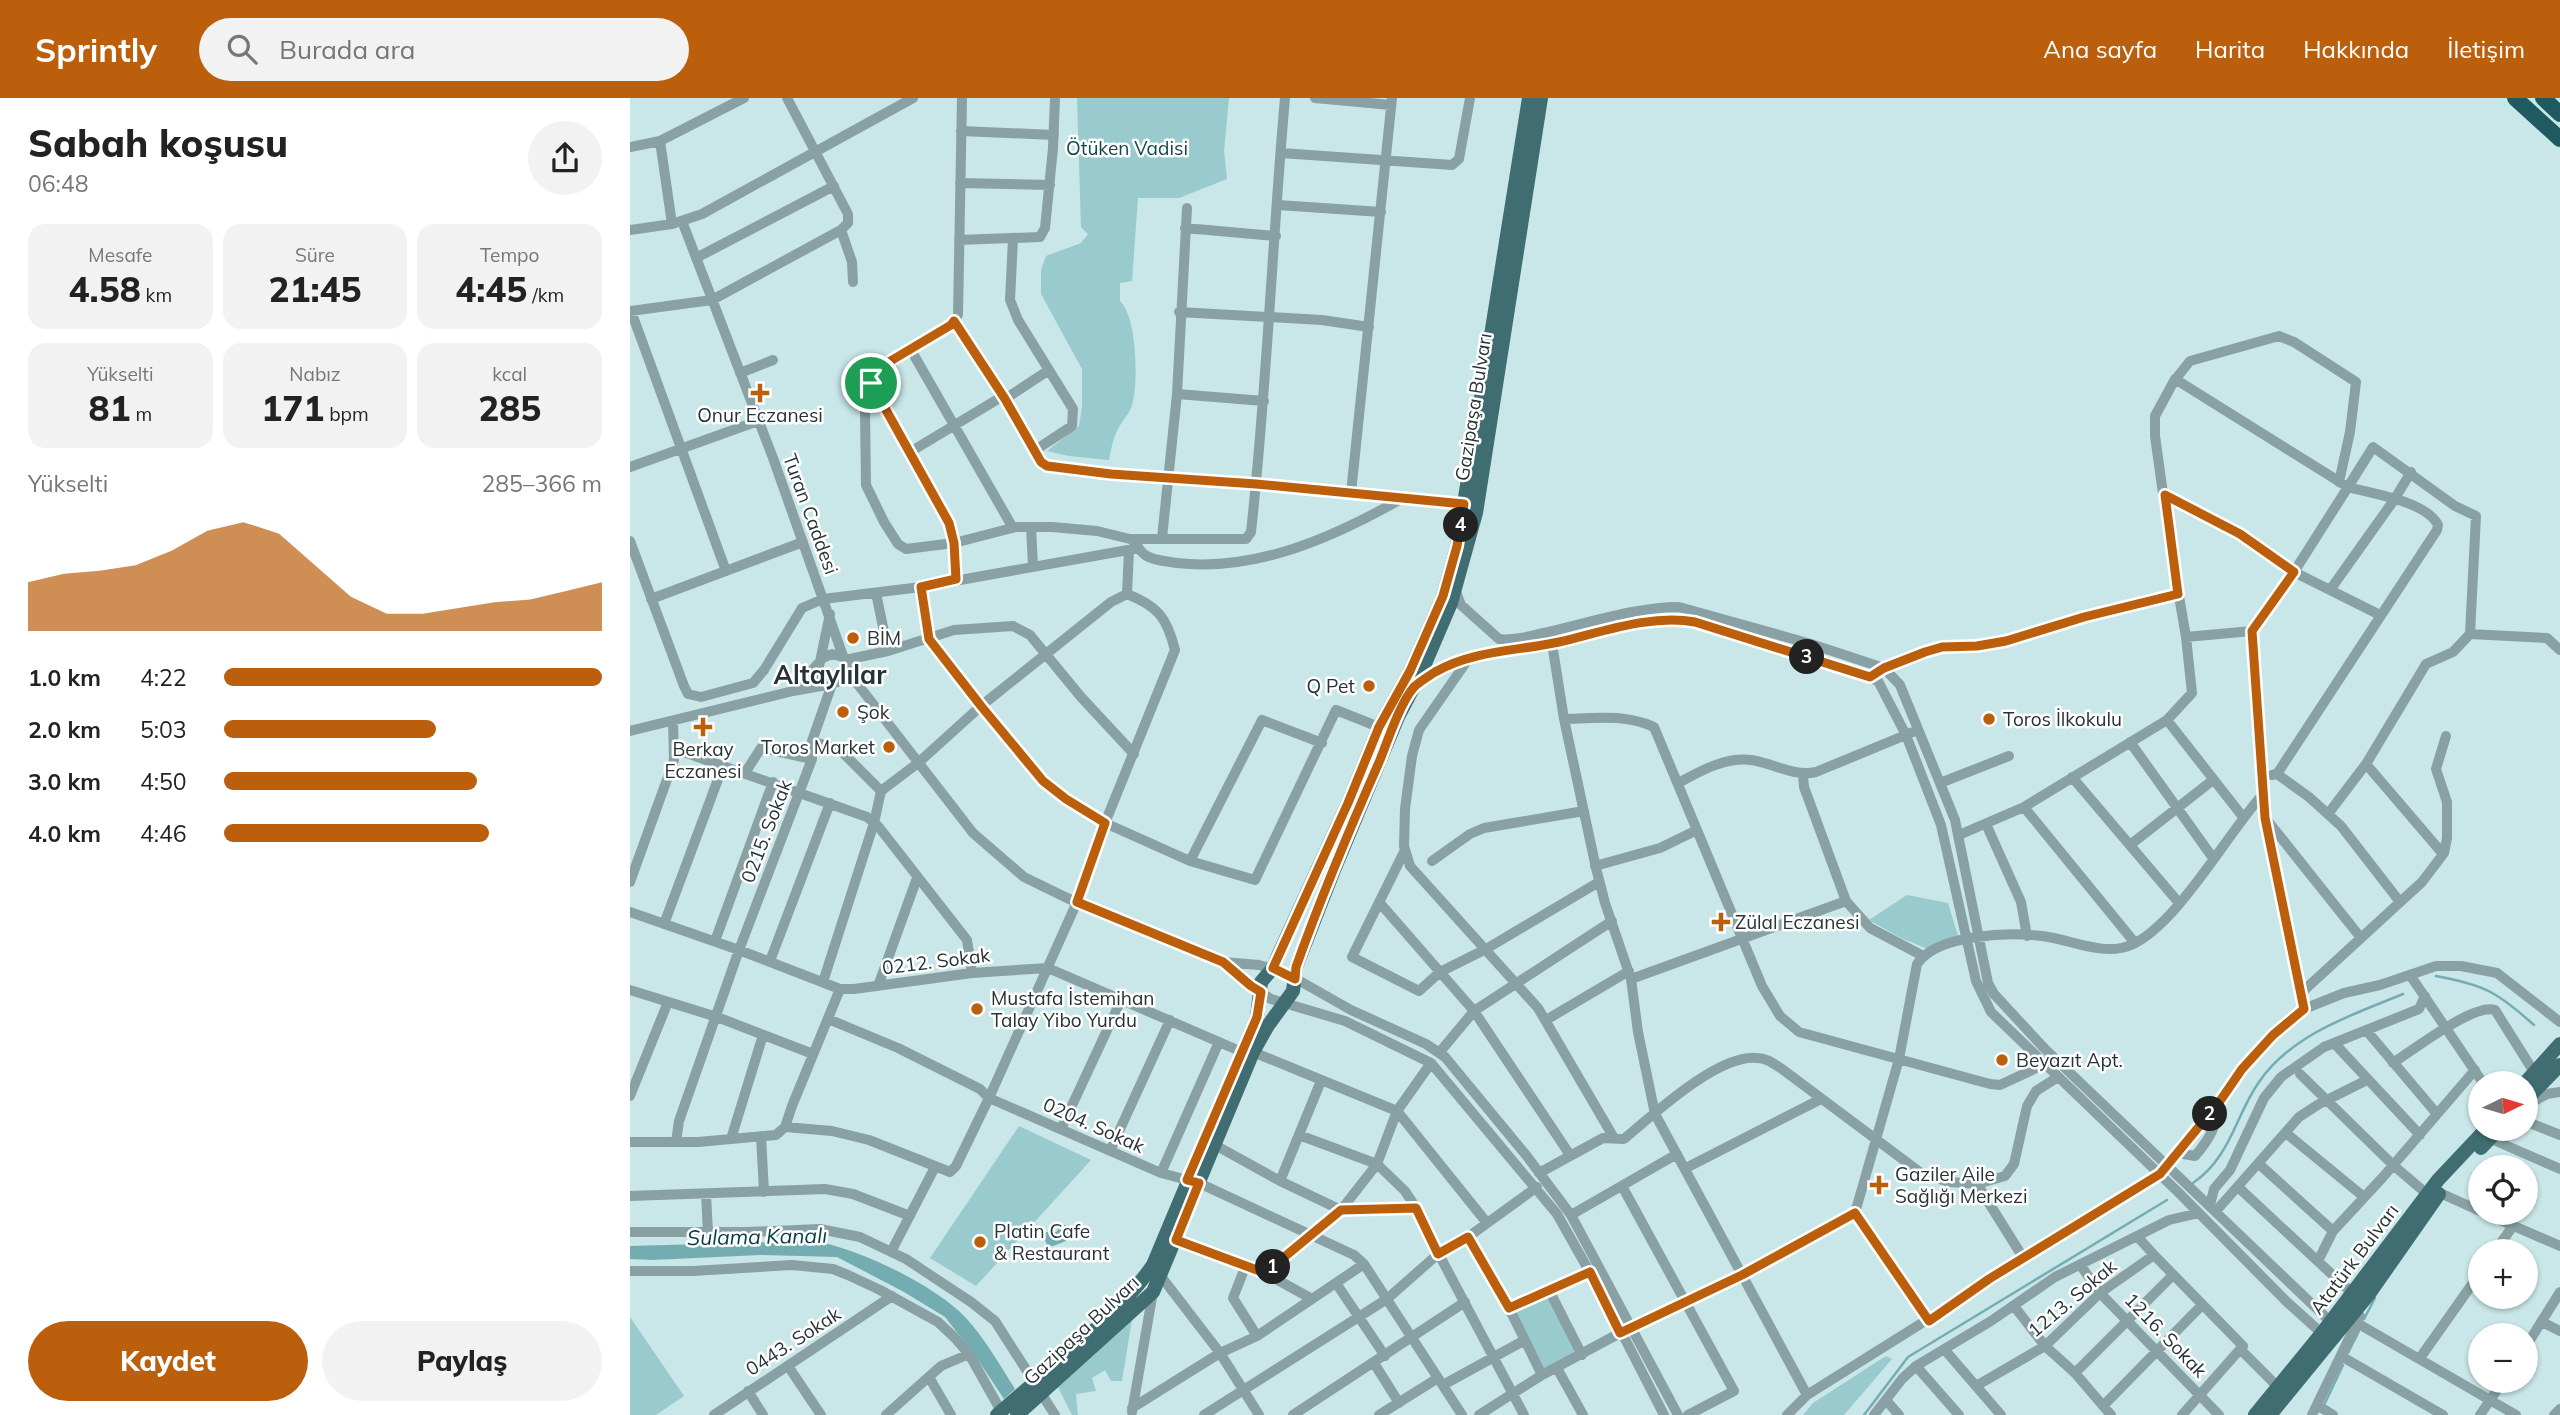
<!DOCTYPE html>
<html lang="tr">
<head>
<meta charset="utf-8">
<style>
	body { margin:0; font-family:Mulish,sans-serif; background:#f2f2f2; color:#222; height:100vh; display:flex; flex-direction:column; font-size:26px; white-space:nowrap }
	* { box-sizing:border-box; margin:0 }
	p { font-size:23px; color:#767676 }
	.icon { flex:none; width:38px; height:38px; fill:none; stroke:currentColor; stroke-width:2; stroke-linecap:round; stroke-linejoin:round }
	.map { position:relative; flex:1; overflow:hidden }
	.drawer { display:flex; flex-direction:column; background:#fff; width:630px }
	.drawer>* { flex:none }
	.needle { width:46px; rotate:85deg }
	.tools { position:absolute; left:1838px; top:973px; display:grid; gap:14px }
	.tools a { display:grid; place-items:center; width:70px; height:70px; border-radius:50%; background:#fff; box-shadow:0 2px 5px #0004; font-size:35px }
	.pin { position:absolute; display:grid; place-items:center; width:60px; height:60px; color:#fff; margin:-30px; border:4px solid #fff; border-radius:50%; box-shadow:0 2px 7px #0007 }
	.km { position:absolute; width:35px; height:35px; margin:-18px; border-radius:50%; background:#222; color:#fff; font-size:19px; line-height:35px; text-align:center }
	.round { display:grid; place-items:center; flex:none; width:74px; height:74px; border-radius:37px; background:#f2f2f2 }
	.overview { display:flex; align-items:center; justify-content:space-between; height:119px; padding:0 28px }
	h1 { font-size:38px; font-weight:800; line-height:52px }
	.metrics { display:grid; grid-template-columns:repeat(3,1fr); gap:10px; height:119px; padding:7px 28px }
	.metrics div { display:grid; align-content:center; border-radius:18px; background:#f2f2f2; text-align:center }
	.metrics b { font-size:35px; font-weight:800 }
	.metrics small { font-size:19px; font-weight:400 }
	.metrics p { font-size:19px }
	.chart { height:196px; padding:14px 28px }
	.chart p { display:flex; justify-content:space-between }
	.chart svg { width:100%; height:126px; margin-top:7px; fill:#bc5f0d; opacity:.7 }
	.button { display:flex; gap:14px; margin-top:auto; padding:14px 28px }
	.button a { flex:1; height:80px; border-radius:42px; background:#bc5f0d; color:#fff; font-size:28px; font-weight:800; line-height:80px; text-align:center }
	.button a+a { background:#f2f2f2; color:#222 }
	ul { padding:0 28px; list-style:none; font-size:23px }
	li { display:grid; grid-template-columns:112px 84px 1fr; align-items:center; height:52px }
	li i { height:18px; border-radius:9px; background:#bc5f0d }
	header { display:flex; align-items:center; gap:42px; box-sizing:border-box; height:98px; padding:0 35px; background:#bc5f0d; color:#fff }
	header strong { font-size:33px }
	nav { display:flex; gap:38px; margin-inline-start:auto; font-size:24px }
	.search { width:490px; height:63px; background:#f2f2f2; display:flex; align-items:center; gap:18px; box-sizing:border-box; padding:0 24px; border-radius:38px; color:#767676; font-size:26px }
	main { display:flex; flex:1; min-height:0 }
	.map>svg:first-child { display:block }
	.green { fill:#99cace }
	.water { fill:#73adb2 }
	.lines { fill:none; stroke-linecap:round; stroke-linejoin:round }
	.stream { stroke:#73adb2; stroke-width:2.5 }
	.minor { stroke:#89a1a4; stroke-width:10 }
	.major { stroke:#3f6d72; stroke-width:14 }
	.highway { stroke:#1f5a60; stroke-width:16 }
	.route-casing { stroke:#fff; stroke-width:14 }
	.route { stroke:#bc5f0d; stroke-width:9 }
	.poi-dot { fill:#bc5f0d; stroke:#fff; stroke-width:2.5 }
	.labels { text-anchor:middle; stroke-width:5; stroke-linejoin:round; paint-order:stroke }
	.park-label { font-size:19px; fill:#12484c; stroke:#fff }
	.street-label { font-size:19px; fill:#283334; stroke:#fff }
	.poi-label { font-size:19px; fill:#283334; stroke:#fff; text-anchor:start }
	.water-label { font-size:21px; font-style:italic; fill:#053e43; stroke:#fff }
	.district-label { font-size:26px; font-weight:bold; fill:#283334; stroke:#fff }
</style>
</head>
<body>
<header>
<strong>Sprintly</strong>
<div class="search"><svg class="icon" aria-label="search" viewBox="0 0 24 24"><circle cx="10" cy="10" r="6"/><path d="M15 15l6 6"/></svg>Burada ara</div>
<nav><a>Ana sayfa</a><a>Harita</a><a>Hakkında</a><a>İletişim</a></nav>
</header>
<main>
<section class="drawer">
<div class="overview"><div><h1>Sabah koşusu</h1><p>06:48</p></div><a class="round"><svg class="icon" aria-label="share" viewBox="0 0 24 24"><path d="M12 15V3M7 8l5-5 5 5M5 13v7h14v-7"/></svg></a></div>
<div class="metrics">
<div><p>Mesafe</p><b>4.58<small> km</small></b></div>
<div><p>Süre</p><b>21:45</b></div>
<div><p>Tempo</p><b>4:45<small> /km</small></b></div>
</div>
<div class="metrics">
<div><p>Yükselti</p><b>81<small> m</small></b></div>
<div><p>Nabız</p><b>171<small> bpm</small></b></div>
<div><p>kcal</p><b>285</b></div>
</div>
<div class="chart"><p><span>Yükselti</span>285–366 m</p>
<svg viewBox="0 0 160 44" preserveAspectRatio="none"><path d="M0 44V27L10 24L20 23L30 21L40 16L50 9L60 6L70 10L80 21L90 32L100 38L110 38L120 36L130 34L140 33L150 30L160 27V44z"/></svg>
</div>
<ul>
<li><b>1.0 km</b>4:22<i style="width:100%"></i></li>
<li><b>2.0 km</b>5:03<i style="width:56%"></i></li>
<li><b>3.0 km</b>4:50<i style="width:67%"></i></li>
<li><b>4.0 km</b>4:46<i style="width:70%"></i></li>
</ul>
<div class="button"><a>Kaydet</a><a>Paylaş</a></div>
</section>
<div class="map">
<svg width="1930" height="1317" viewBox="0 0 1930 1317">
	<rect width="100%" height="100%" fill="#c9e6e8"/>
	<path class="green" d="M447 0H599L594 53 597 81 549 100H508L502 183 490 185V203C507 219 508 281 503 303 501 315 493 321 488 331 483 340 481 352 479 362L439 358 417 353 449 328 452 309V271L411 196V172L416 158 451 145 458 136 451 129Z
		M1277 797 1318 805 1328 838 1298 851 1271 840 1239 822Z
		M389 1028 461 1062 346 1188 300 1160Z
		M919 1198 949 1257 917 1275 887 1217 888 1210Z
		M0 1219 54 1298 26 1317H0Z
		M502 1221 492 1283H481L475 1272 462 1280 466 1293 446 1296 448 1317H442L428 1289Z
		M1256 1258 1262 1261 1214 1317H1173L1183 1305Z"/>
	<path class="water" d="M432 1126 438 1128 441 1132 436 1143 423 1148 417 1147 413 1137 416 1134H426Z
		M184 1143C228 1150 305 1187 336 1220 355 1241 370 1267 385 1291L374 1301 344 1256 315 1219 274 1194 207 1159 131 1157 22 1162 0 1161V1148Z"/>
	<g class="lines">
		<path class="stream" d="M1806 878C1855 887 1867 894 1904 927
			M1563 1085C1601 1059 1605 1018 1629 984 1662 936 1722 917 1773 896
			M1734 1221 1745 1200
			M1718 1255 1729 1233
			M1695 1305 1713 1267
			M1234 1317 1278 1259 1537 1102"/>
		<path class="minor" d="M332 0 328 217 321 227 248 271 241 285 235 314 236 387 254 424 268 446 276 451 324 445 386 429H422L467 433 500 441H616L621 434C637 290 642 145 655 0
			M685 0 761 7
			M331 33 424 37
			M30 43 42 126
			M0 49 30 43 114 0
			M651 55 822 67 829 61 840 0
			M330 85 420 87
			M648 107 751 114
			M52 123 143 360 219 575 343 735 394 779 437 800 593 864 629 867 654 874 721 912 796 946 815 959 896 1057 941 1117 1048 1317
			M555 130 646 138
			M0 132 42 126 72 116 283 0
			M211 132 222 164 223 184
			M383 141 380 202 388 222 443 311 442 328 404 353
			M329 142 410 139 415 130 423 50 425 0
			M66 160 204 88
			M0 213 82 202 211 132 218 125V116L157 0
			M1 213 96 473
			M549 214 692 222 739 229
			M324 223 373 298 411 364 417 367 481 376 626 386 834 406
			M281 252 383 430
			M110 275 143 262
			M1545 281 1718 389 1743 349 1825 408 1846 418 1840 536
			M241 285 319 425 324 445 326 481
			M547 296 634 303
			M375 301 419 272
			M280 354 373 298
			M0 369 128 323
			M721 395 762 0
			M1535 397 1610 436 1664 474 1750 517
			M401 429 403 468
			M532 440 547 296 557 110
			M0 443 54 588 58 596 71 599 123 585 134 572 172 510 193 501 291 489 509 450
			M504 445C508 449 511 454 515 457 524 463 536 463 547 465 627 474 704 439 773 400
			M291 489 299 541 378 643 413 683 436 701 475 725 560 763 625 782 706 612 749 629
			M825 491 831 507 869 541C885 543 905 537 922 533 963 524 1007 509 1049 509L1181 546 1254 570 1270 587 1325 722 1358 885 1364 896 1414 950 1706 1229
			M1700 492 1764 402 1781 374
			M497 496 499 452
			M21 501 173 444
			M200 516 188 573C195 590 209 588 219 575
			M1622 533 1635 720 1674 911
			M921 539 934 621 966 770 975 805 1001 881 1008 934 1025 1016 1177 1297
			M1556 539 1622 533 1664 474 1718 389C1742 396 1796 403 1808 427L1807 432 1647 676
			M258 553 324 532 383 528 400 537 451 599 504 656
			M839 560 789 632 782 658 775 711 774 748 780 768 908 910 984 1040
			M215 562 258 553 246 495
			M1251 572 1295 554 1313 549 1347 548 1375 543 1454 519 1548 496
			M786 588 806 574 830 562 1024 523 1050 521 1208 568 1248 583 1276 637 1311 727 1346 883 1361 914 1547 1093 1657 1204 1697 1240
			M163 593 193 560 202 556 213 559
			M934 621C965 620 995 616 1024 629L1132 888 1150 918 1169 934 1360 986 1370 987 1415 966
			M1537 622 1613 719
			M0 633 163 593 202 586 182 643V661L109 852 49 1023 46 1044
			M182 643 211 653 251 693
			M1500 644 1583 760
			M45 651 93 668
			M1736 666 1813 756
			M115 675 131 650 182 661
			M1173 677 1174 689 1216 803 1240 830 1293 858
			M1642 677 1647 676 1679 699 1711 728 1770 804
			M1442 679 1549 805
			M1048 685C1071 673 1094 659 1121 662 1143 665 1163 679 1186 674L1283 634
			M1310 685 1379 658
			M1394 709 1505 845
			M1698 716 1736 666 1796 566 1823 554 1840 536 1917 540 1930 552
			M1637 722 1731 840
			M1356 726 1391 804 1397 838
			M1329 737 1394 709 1537 622 1562 595 1556 539 1540 446 1525 338V318L1544 283 1560 263 1649 238 1664 244 1726 284 1720 334 1709 384
			M1500 747 1583 682
			M775 752 722 859 789 893 810 874 856 851 969 784
			M560 763 632 622 692 645
			M802 763 840 736 854 730 954 713
			M965 768 1030 750 1067 732
			M0 784 44 662 43 623
			M749 804 844 913 940 1057
			M0 814 109 852 210 891H224L342 875 418 870 612 954
			M34 826 93 668 237 719 248 728 337 842 342 875
			M85 843 143 684
			M140 863 200 705
			M593 864 621 888 641 901 715 923 801 965 927 1116 972 1196 1034 1317
			M1780 877 1853 985
			M1001 881 1216 803
			M248 888 287 780
			M0 892 87 919 183 956
			M1670 896 1792 784 1814 755 1817 740V704L1806 671 1816 638
			M198 921 268 950 350 991 359 1000 531 1075 569 1085 724 1157 734 1166 832 1317
			M916 922 999 873
			M1736 932 1807 1016
			M1704 945 1790 1037
			M623 954 767 1013 857 1125
			M809 955 844 913 982 823
			M1763 965C1783 952 1844 905 1865 912L1904 974
			M1670 976 1763 1067 1797 1096
			M0 998 38 904
			M1895 1008 1917 996 1930 994
			M1895 1023 1930 1037
			M155 1029 162 1008 210 891
			M431 1031 492 900
			M1656 1035 1734 1099
			M669 1037 747 1066 775 1093 786 1110 804 1147 894 1317
			M131 1038 134 1094
			M1859 1040 1930 1071
			M101 1041 133 937
			M0 1044H68L146 1037 155 1029 202 1033 239 1042 320 1074 326 1068 359 1000 447 804 475 725 545 552C537 520 528 508 497 496L481 504 351 608 288 665 251 693 244 725 193 884
			M585 1047 650 1083 711 1112 786 1110
			M480 1053 540 922
			M1548 1055 1565 1058C1580 1041 1588 1025 1590 1003
			M1629 1066 1703 1133
			M1056 1070 1191 1001
			M531 1075 589 944
			M909 1075 973 1040 994 1041C1024 1016 1088 956 1127 960 1137 960 1144 966 1152 971L1291 1075 1319 1084 1347 1086 1375 1078 1384 1066 1397 1008 1406 993 1428 979
			M650 1083 691 983
			M1347 1086 1394 1161
			M992 1088 1104 1293 1058 1317
			M1608 1089 1722 1195
			M1810 1095 1850 1113
			M76 1096 78 1135
			M0 1098 195 1091 223 1096 280 1118
			M1580 1107 1584 1091 1600 1072 1634 1000 1651 979 1694 949 1789 911 1795 898
			M1586 1113 1669 1019 1689 1006 1737 982
			M1225 1115 1299 1223
			M1854 1115 1930 1148
			M941 1117 1047 1056
			M0 1134H119L190 1131 230 1139 276 1161 341 1204 365 1223 425 1317
			M1507 1138 1524 1157 1613 1248 1552 1317
			M838 1139 879 1210 912 1277
			M546 1142 635 1175 682 1201
			M1865 1153 1883 1128
			M261 1154 305 1069
			M1688 1163 1703 1133 1753 1079 1845 972
			M616 1167 603 1200 627 1238
			M1451 1168 1470 1195 1589 1317
			M0 1173H63L162 1167 203 1171 218 1177 250 1192 308 1224 324 1239 339 1256 371 1313
			M635 1175 711 1112 747 1066 767 1013 801 965
			M530 1177 590 1255 629 1317
			M706 1185 755 1258
			M919 1192 952 1257
			M1384 1208 1415 1248 1445 1275 1481 1317
			M879 1210 960 1174
			M1912 1224 1930 1233
			M1727 1225 1886 1317
			M1895 1250 1930 1194
			M1314 1251 1371 1317
			M1610 1251 1648 1289
			M1711 1258 1813 1317
			M1790 1260 1850 1175
			M744 1265 769 1305
			M158 1268 191 1317
			M1286 1268 1329 1317
			M927 1270 953 1317
			M1445 1275 1543 1177
			M299 1279 321 1317
			M813 1287 895 1242
			M1346 1288 1415 1248 1470 1195 1524 1157
			M118 1293 133 1317
			M1256 1302 1269 1317
			M1687 1307 1703 1317
			M1473 1308 1572 1207
			M502 1310 590 1255 627 1238 734 1166
			M502 1314 523 1194
			M84 1317 262 1198
			M256 1317 311 1268 339 1256
			M574 1317 757 1201 808 1156 838 1139 907 1089
			M663 1317 835 1204
			M749 1317 808 1280
			M849 1317 912 1277 990 1235 1112 1177 1225 1115 1269 961 1287 866C1307 836 1379 834 1412 838 1440 841 1474 859 1501 847 1547 827 1597 736 1633 696
			M1157 1317 1177 1297 1530 1076 1590 1003 1613 971 1643 937 1674 911 1714 895 1750 887 1806 868H1831L1867 875 1930 924
			M1244 1317 1272 1281 1286 1268 1361 1223 1425 1179 1539 1122 1569 1115
			M1682 1317 1730 1218
			M1850 1317 1873 1283
			M1924 1317 1930 1311"/>
		<path class="major" d="M1895 985 1930 946
			M1895 1003 1930 967
			M1851 1050 1869 1031
			M367 1317C417 1272 485 1222 523 1167L627 919 631 884 643 870 648 858 718 705 749 629 780 573 813 498 827 448 834 406 899 0
			M387 1317 523 1194 623 954 637 929 663 893 666 869 704 772 768 619 791 575 821 505 846 415 911 0
			M1625 1317 1692 1235 1808 1082 1856 1031
			M1640 1317 1739 1196 1809 1096"/>
		<path class="highway" d="M1885 0 1930 41
			M1913 0 1930 16"/>
	</g>
	<g class="lines">
		<defs>
			<path id="route" d="M324 223 375 301 411 364 417 368 481 376 626 386 834 406 827 448 813 498 780 573 749 629 718 705 643 870 665 881 666 869C691 799 720 730 750 662 758 642 770 605 784 589 789 584 799 578 805 574 843 552 888 553 929 544 972 534 1021 516 1065 524L1240 579 1254 570 1295 554 1312 549 1347 548 1376 543 1454 519 1548 496 1535 397 1610 436 1664 474 1622 533 1635 720 1674 911 1643 937 1612 971 1590 1003 1530 1076 1359 1181 1299 1223 1225 1115 1112 1177 990 1235 960 1174 879 1210 838 1139 808 1156 786 1110 711 1112 635 1175 546 1142 569 1085 557 1082 627 919 631 894 621 888 593 864 447 804 475 725 436 701 413 683 351 608 299 541 291 489 326 481 324 445 319 425 241 285 247 271 321 227Z"/>
		</defs>
		<use href="#route" class="route-casing"/>
		<use href="#route" class="route"/>
	</g>
	<g class="poi-dot">
		<path d="M126.5 284.5h7v7h7v7h-7v7h-7v-7h-7v-7h7z"/>
		<circle cx="223" cy="540" r="7"/>
		<circle cx="739" cy="588" r="7"/>
		<circle cx="213" cy="614" r="7"/>
		<circle cx="1359" cy="621" r="7"/>
		<path d="M69.5 618.5h7v7h7v7h-7v7h-7v-7h-7v-7h7z"/>
		<circle cx="259" cy="649" r="7"/>
		<path d="M1087.5 813.5h7v7h7v7h-7v7h-7v-7h-7v-7h7z"/>
		<circle cx="347" cy="911" r="7"/>
		<circle cx="1372" cy="962" r="7"/>
		<path d="M1245.5 1076.5h7v7h7v7h-7v7h-7v-7h-7v-7h7z"/>
		<circle cx="350" cy="1144" r="7"/>
	</g>
	<g class="labels">
		<g class="park-label">
			<text x="497" y="57">Ötüken Vadisi</text>
		</g>
		<g class="street-label">
			<text transform="translate(843 309) rotate(-81)" y="7">Gazipaşa Bulvarı</text>
			<text transform="translate(181 416) rotate(70)" y="7">Turan Caddesi</text>
			<text transform="translate(136 733) rotate(-69)" y="7">0215. Sokak</text>
			<text transform="translate(306 863) rotate(-7)" y="7">0212. Sokak</text>
			<text transform="translate(464 1027) rotate(24)" y="7">0204. Sokak</text>
			<text transform="translate(1724 1161) rotate(-53)" y="7">Atatürk Bulvarı</text>
			<text transform="translate(1442 1200) rotate(-40)" y="7">1213. Sokak</text>
			<text transform="translate(451 1232) rotate(-43)" y="7">Gazipaşa Bulvarı</text>
			<text transform="translate(1536 1237) rotate(46)" y="7">1216. Sokak</text>
			<text transform="translate(163 1243) rotate(-33)" y="7">0443. Sokak</text>
		</g>
		<g class="poi-label">
			<text x="130" y="324" text-anchor="middle">Onur Eczanesi</text>
			<text x="237" y="547">BİM</text>
			<text x="725" y="595" text-anchor="end">Q Pet</text>
			<text x="227" y="621">Şok</text>
			<text x="1373" y="628">Toros İlkokulu</text>
			<text x="245" y="656" text-anchor="end">Toros Market</text>
			<text x="73" y="658" text-anchor="middle">Berkay<tspan x="73" dy="22">Eczanesi</tspan></text>
			<text x="1105" y="831">Zülal Eczanesi</text>
			<text x="361" y="907">Mustafa İstemihan<tspan x="361" dy="22">Talay Yibo Yurdu</tspan></text>
			<text x="1386" y="969">Beyazıt Apt.</text>
			<text x="1265" y="1083">Gaziler Aile<tspan x="1265" dy="22">Sağlığı Merkezi</tspan></text>
			<text x="364" y="1140">Platin Cafe<tspan x="364" dy="22">&amp; Restaurant</tspan></text>
		</g>
		<g class="water-label">
			<text transform="translate(127 1139) rotate(-1)" y="7">Sulama Kanalı</text>
		</g>
		<g class="district-label">
			<text x="200" y="586">Altaylılar</text>
		</g>
	</g>
</svg>
<div class="tools">
<a><svg class="needle" viewBox="-14 -14 28 28"><path d="M0-13l5 13h-10z" fill="#e53935"/><path d="M0 13l5-13h-10z" fill="#767676"/></svg></a>
<a><svg class="icon" aria-label="locate" viewBox="0 0 24 24"><circle cx="12" cy="12" r="6"/><path d="M12 2v4M12 18v4M2 12h4M18 12h4"/></svg></a>
<a>+</a>
<a>−</a>
</div>
<div class="pin" style="left:241px;top:285px;background:#1e9e55"><svg class="icon" aria-label="arrive" viewBox="0 0 24 24"><path d="M6 21V4h12l-3 4 3 4H6"/></svg></div>
<b class="km" style="left:643px;top:1169px">1</b>
<b class="km" style="left:1580px;top:1016px">2</b>
<b class="km" style="left:1177px;top:559px">3</b>
<b class="km" style="left:831px;top:427px">4</b>
</div>
</main>
</body>
</html>
